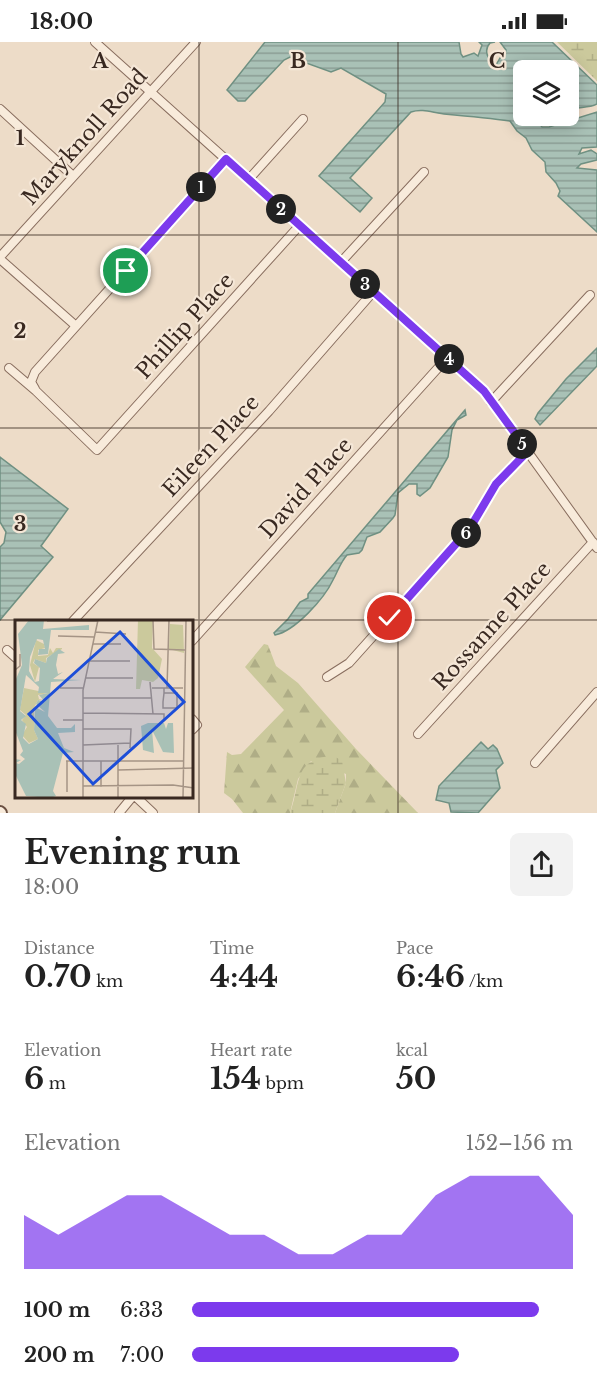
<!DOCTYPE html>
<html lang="en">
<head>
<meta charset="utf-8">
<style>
	body { margin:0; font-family:"Libre Baskerville",serif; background:#f2f2f2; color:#222; height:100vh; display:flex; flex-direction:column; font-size:22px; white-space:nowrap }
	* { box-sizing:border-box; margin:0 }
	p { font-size:20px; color:#767676 }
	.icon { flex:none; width:33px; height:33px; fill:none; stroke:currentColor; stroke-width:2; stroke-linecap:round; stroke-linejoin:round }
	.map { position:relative; height:771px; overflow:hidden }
	.details { display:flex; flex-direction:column; background:#fff; flex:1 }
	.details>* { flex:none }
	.fabs { position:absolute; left:513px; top:18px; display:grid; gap:12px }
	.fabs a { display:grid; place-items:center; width:66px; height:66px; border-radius:9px; background:#fff; box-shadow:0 3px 15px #0003; font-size:30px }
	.pin { position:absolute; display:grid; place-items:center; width:51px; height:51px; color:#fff; margin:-26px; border:3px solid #fff; border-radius:50%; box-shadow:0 2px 6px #0007 }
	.km { position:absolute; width:30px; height:30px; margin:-15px; border-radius:50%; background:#222; color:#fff; font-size:16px; line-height:30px; text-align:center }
	.round { display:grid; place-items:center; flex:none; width:63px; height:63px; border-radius:9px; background:#f2f2f2 }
	.headline { display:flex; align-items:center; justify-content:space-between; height:102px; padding:0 24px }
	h1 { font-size:33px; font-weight:700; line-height:45px }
	.metrics { display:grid; grid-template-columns:repeat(3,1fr); gap:9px; height:102px; padding:6px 24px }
	.metrics div { display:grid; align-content:center }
	.metrics b { font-size:30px; font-weight:700 }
	.metrics small { font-size:16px; font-weight:400 }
	.metrics p { font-size:16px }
	.chart { height:168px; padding:12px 24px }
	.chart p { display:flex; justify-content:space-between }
	.chart svg { width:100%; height:108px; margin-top:6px; fill:#7c3aed; opacity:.7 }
	ul { padding:0 24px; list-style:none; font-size:20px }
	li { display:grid; grid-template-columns:96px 72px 1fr; align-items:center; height:45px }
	li i { height:15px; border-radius:8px; background:#7c3aed }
	.status { display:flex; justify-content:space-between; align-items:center; height:42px; padding:0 30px; background:#fff; direction:ltr }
	.status svg { height:16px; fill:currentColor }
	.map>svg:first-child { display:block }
	.forest { fill:url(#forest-firs) }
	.wetland { fill:url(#wetland-marsh) }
	.water { fill:url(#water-rules); stroke:#6f9082; stroke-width:1.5 }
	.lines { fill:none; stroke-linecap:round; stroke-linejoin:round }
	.street-casing { stroke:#886d5e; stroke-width:10 }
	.secondary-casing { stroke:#6a4f41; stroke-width:14 }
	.street { stroke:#f8ebdb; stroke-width:8 }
	.secondary { stroke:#f8ebdb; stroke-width:10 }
	.route-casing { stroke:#fff; stroke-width:12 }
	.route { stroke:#7c3aed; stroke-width:8 }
	.grid { fill:none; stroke:#392921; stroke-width:1.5; stroke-opacity:0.55 }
	.labels { text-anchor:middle; stroke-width:4.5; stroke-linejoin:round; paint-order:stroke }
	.street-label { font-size:21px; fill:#392921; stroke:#f5e7d7 }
	.inset-road { fill:none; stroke:#a59485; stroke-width:1.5 }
	.view { fill:#1d4ed8; fill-opacity:0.15; stroke:#1d4ed8; stroke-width:3 }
	.inset-edge { fill:none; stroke:#392921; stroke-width:3 }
	.grid-label { font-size:20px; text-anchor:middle; font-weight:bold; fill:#392921; stroke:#f5e7d7; stroke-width:4.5; stroke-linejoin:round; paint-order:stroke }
</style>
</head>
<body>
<div class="status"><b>18:00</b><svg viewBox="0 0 49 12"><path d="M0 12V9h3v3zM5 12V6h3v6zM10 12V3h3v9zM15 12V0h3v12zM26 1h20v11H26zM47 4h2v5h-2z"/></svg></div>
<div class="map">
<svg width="597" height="771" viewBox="0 0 597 771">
	<defs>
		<pattern id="forest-firs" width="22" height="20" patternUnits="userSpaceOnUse" patternTransform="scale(1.5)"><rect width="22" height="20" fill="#cbc99c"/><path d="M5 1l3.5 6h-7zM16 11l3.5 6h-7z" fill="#afad86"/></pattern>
		<pattern id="wetland-marsh" width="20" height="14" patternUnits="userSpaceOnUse" patternTransform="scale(1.5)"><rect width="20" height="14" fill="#cbc99c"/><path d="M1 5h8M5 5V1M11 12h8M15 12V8" fill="none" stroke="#afad86"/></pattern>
		<pattern id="water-rules" width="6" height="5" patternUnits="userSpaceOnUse" patternTransform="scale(1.5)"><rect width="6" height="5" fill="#a9c1b6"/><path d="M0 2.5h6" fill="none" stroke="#8b9d94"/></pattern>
	</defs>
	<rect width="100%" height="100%" fill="#eddcc8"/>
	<path class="forest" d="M264 602 268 603 276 624 298 641 356 707 418 771H335L346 741V732L311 719 298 737 290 771H243L232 757 224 751 227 710 232 713 241 712 284 668 245 625Z"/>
	<path class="wetland" d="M557 0H597V39Z
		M334 714 342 719 346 741 335 771H290C301 741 293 716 334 714Z"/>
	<path class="water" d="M265 0H459L461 12 463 15 474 11 478 14 482 3 479 0H495L490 1C483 9 488 18 496 23L500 16H504L506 8 500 0H552L597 43V62C588 67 578 64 569 68L568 28H524V74H538L539 81 542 85H549L597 70V105L582 106 579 112 591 108 597 112V118L581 122 577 126 597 128V190L558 154 560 149 556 141 546 130 545 120 532 108 526 96 517 89 510 79C488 76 466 74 444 72 433 71 423 66 411 70L350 136 372 156 360 170 319 134 385 60 386 52 341 26 331 30 290 15 284 18 245 59H238L227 48Z
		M597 306V324L540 383 535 377 538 371 566 337Z
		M465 368 466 373 457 378 452 388 448 415 430 446 420 454 417 452V442H409L398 451 395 473 393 476 380 490 367 495 362 508 359 511 347 513C340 521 338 529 333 538 324 557 295 589 275 593L274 591 288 577 300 560 308 556V552Z
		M0 415 68 467 41 504 53 515 0 578V505L4 501 6 490 0 480Z
		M481 700 488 707 493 703 497 707 503 721 496 728 500 746 478 771 451 770 449 761 436 758 439 744Z"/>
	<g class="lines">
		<defs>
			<path id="street" d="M95 0 484 349 597 506
				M0 67 73 134
				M249 137 303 77
				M0 215 196 0
				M0 217 76 284
				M341 220 424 130
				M9 326 36 349 97 408 299 184
				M35 347 31 340 35 330 226 117
				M491 360 590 253
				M73 579 269 369 373 250
				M192 599 447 316
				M7 608 16 616
				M327 635 349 621 470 486 496 442 528 409
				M192 677 197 683 192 688
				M418 692 593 500
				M535 721 597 650
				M135 754 153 771
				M119 771 133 754"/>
			<path id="secondary" d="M0 770 1 771"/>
		</defs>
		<use href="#street" class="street-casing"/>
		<use href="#secondary" class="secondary-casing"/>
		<use href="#street" class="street"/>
		<use href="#secondary" class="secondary"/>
	</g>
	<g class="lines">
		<defs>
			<path id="route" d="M126 229 226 117 484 349 528 409 496 442 470 486 390 576"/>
		</defs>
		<use href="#route" class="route-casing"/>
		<use href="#route" class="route"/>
	</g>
	<path class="grid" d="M199 0V771M398 0V771M0 193H597M0 386H597M0 578H597"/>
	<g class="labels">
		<g class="street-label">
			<text transform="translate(85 95) rotate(-48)" y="7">Maryknoll Road</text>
			<text transform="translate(185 284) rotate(-48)" y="7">Phillip Place</text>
			<text transform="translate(211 404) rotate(-47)" y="7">Eileen Place</text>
			<text transform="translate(306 446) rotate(-48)" y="7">David Place</text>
			<text transform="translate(492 584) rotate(-48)" y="7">Rossanne Place</text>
		</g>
	</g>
	<g transform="translate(15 578)">
		<rect width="178" height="178" fill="#eddcc8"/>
		<path d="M123 0H138L137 28 147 39 143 58 138 62 127 60 125 69H121ZM155 4 168 5 169 33 154 29Z" fill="#cbc99c"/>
		<path d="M21 20 29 24 30 28 23 30V36L33 35 35 28 38 33 41 28H47V29L31 38V43L20 39 18 43 24 47 20 62 15 45ZM9 68 33 73 23 75 24 79H29L23 80 19 88V110L23 119 14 123 7 115 12 107 7 100 11 95 5 90Z" fill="#cbc99c"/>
		<path d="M14 0H29L28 9 74 5V10H36L33 34 23 35 24 29H30L28 20 22 19 15 37 14 51 20 62 24 61 25 48 19 43 20 39 31 43 32 38 44 29 50 33 43 34 41 45 43 54 48 52 38 59 66 60 36 62 33 96 42 108H56L60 104V112L43 113 49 128 59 132 48 133 38 171 41 176 35 178 11 176 0 154V139L6 140 1 143 4 144 10 139 5 135 8 131 0 110 1 59 7 45 3 14ZM11 55 24 67 23 73H33L24 75 30 82 23 80 21 84 30 92 20 87 19 110 23 119 14 124 8 118 11 104 6 100 11 96 5 91ZM133 103H149L151 109 153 103H158L159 133 148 132 137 110 139 133 128 130 126 106Z" fill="#a9c1b6" fill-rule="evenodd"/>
		<path class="inset-road" d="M138 0 139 29 170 30M32 1H83M80 12 111 14M43 16 79 17M78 24H106M74 41H115M0 50 5 46V34M70 58H118M135 62 138 94M45 68H68M137 68H168M152 68 154 0M149 73H162V88H148V82L149 73V68M68 78H137M68 93 149 94V99M48 100H68M68 109H116L115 128M68 125 115 123M51 141H169M103 150 179 148M68 166 158 165 179 168M86 167V141M52 172V141M68 178V70L83 0M103 178V125M168 178 171 0"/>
		<path class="view" d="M105 12 169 82 78 164 14 94Z"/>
		<rect width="178" height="178" class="inset-edge"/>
	</g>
	<g class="grid-label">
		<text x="100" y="26">A</text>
		<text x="298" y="26">B</text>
		<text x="497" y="26">C</text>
		<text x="20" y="103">1</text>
		<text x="20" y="296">2</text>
		<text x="20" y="489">3</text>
	</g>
</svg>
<div class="fabs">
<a><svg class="icon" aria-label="layers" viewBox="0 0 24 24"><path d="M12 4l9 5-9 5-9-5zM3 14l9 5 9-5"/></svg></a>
</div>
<div class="pin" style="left:126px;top:229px;background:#1e9e55"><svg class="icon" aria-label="arrive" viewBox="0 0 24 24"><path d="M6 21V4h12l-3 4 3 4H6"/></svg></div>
<div class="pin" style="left:390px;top:576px;background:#d93025"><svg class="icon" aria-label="check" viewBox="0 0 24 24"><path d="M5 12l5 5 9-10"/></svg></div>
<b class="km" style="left:201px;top:145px">1</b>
<b class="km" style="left:281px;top:167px">2</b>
<b class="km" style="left:365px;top:242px">3</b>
<b class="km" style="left:449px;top:317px">4</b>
<b class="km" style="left:522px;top:402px">5</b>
<b class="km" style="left:466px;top:491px">6</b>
</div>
<section class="details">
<div class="headline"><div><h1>Evening run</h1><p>18:00</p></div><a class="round"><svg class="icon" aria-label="share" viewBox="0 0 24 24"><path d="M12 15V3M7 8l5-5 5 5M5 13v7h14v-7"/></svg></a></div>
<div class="metrics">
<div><p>Distance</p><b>0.70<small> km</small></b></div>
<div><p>Time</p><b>4:44</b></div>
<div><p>Pace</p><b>6:46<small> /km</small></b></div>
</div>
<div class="metrics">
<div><p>Elevation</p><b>6<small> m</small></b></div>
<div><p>Heart rate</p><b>154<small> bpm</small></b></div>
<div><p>kcal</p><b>50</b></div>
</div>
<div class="chart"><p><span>Elevation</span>152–156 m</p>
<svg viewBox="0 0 160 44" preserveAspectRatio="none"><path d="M0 44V22L10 30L20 22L30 14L40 14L50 22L60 30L70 30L80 38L90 38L100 30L110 30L120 14L130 6L140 6L150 6L160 22V44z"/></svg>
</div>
<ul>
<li><b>100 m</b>6:33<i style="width:91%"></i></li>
<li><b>200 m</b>7:00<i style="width:70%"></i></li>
</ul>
</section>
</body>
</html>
